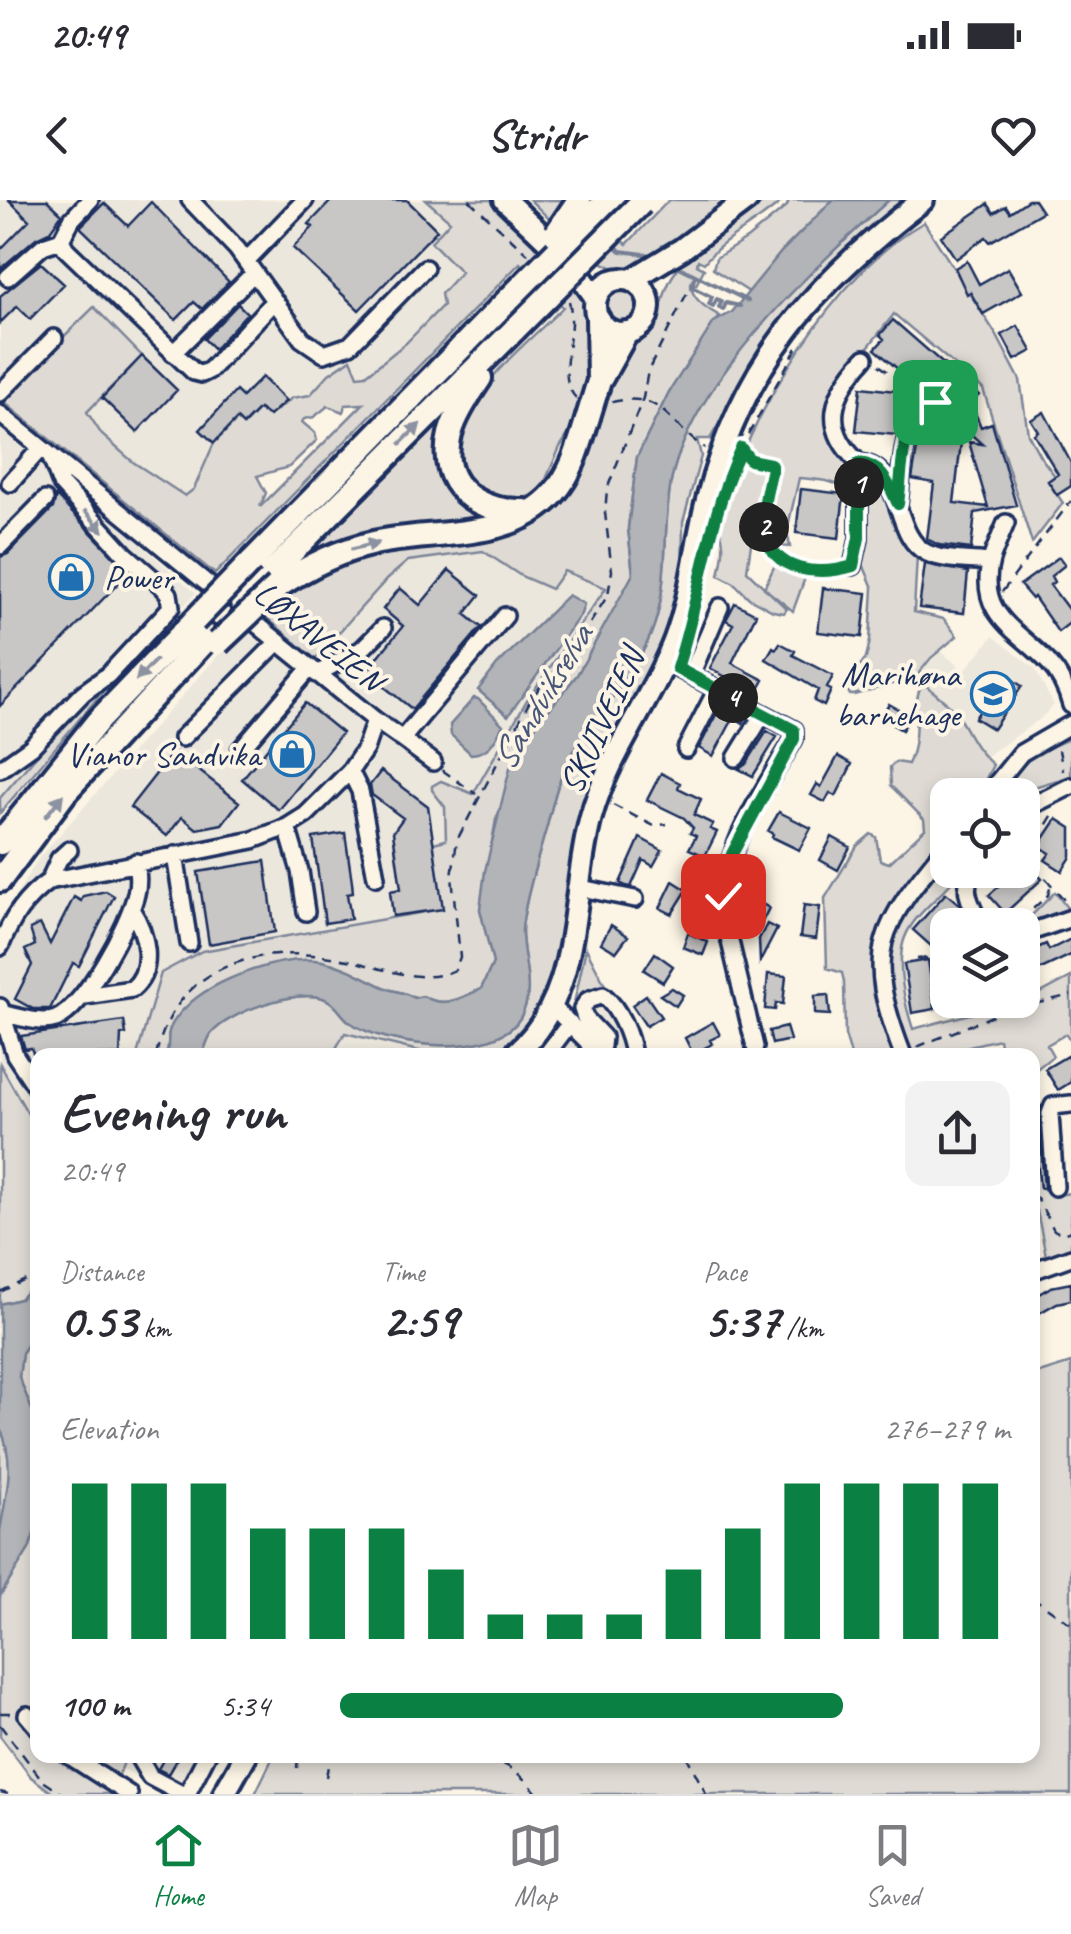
<!DOCTYPE html>
<html lang="en">
<head>
<meta charset="utf-8">
<style>
	body { margin:0; font-family:Caveat,sans-serif; background:#f2f2f3; color:#2b2b33; height:100vh; display:flex; flex-direction:column; font-size:38px; white-space:nowrap }
	* { box-sizing:border-box; margin:0 }
	p { font-size:32px; color:#7c7c81 }
	.icon { flex:none; width:55px; height:55px; fill:none; stroke:currentColor; stroke-width:2; stroke-linecap:round; stroke-linejoin:round }
	.map { position:relative; flex:1; overflow:hidden }
	.panel { position:absolute; left:30px; top:848px; width:1010px; height:715px; display:flex; flex-direction:column; background:#fff; border-radius:20px; box-shadow:0 5px 15px #0003 }
	.panel>* { flex:none }
	.controls { position:absolute; left:930px; top:578px; display:grid; gap:20px }
	.controls a { display:grid; place-items:center; width:110px; height:110px; border-radius:20px; background:#fff; box-shadow:0 5px 15px #0003; font-size:50px }
	.pin { position:absolute; display:grid; place-items:center; width:85px; height:85px; color:#fff; margin:-42px; border-radius:20px; box-shadow:0 5px 15px #0006 }
	.km { position:absolute; width:50px; height:50px; margin:-25px; border-radius:50%; background:#222; color:#fff; font-size:28px; line-height:50px; text-align:center }
	.round { display:grid; place-items:center; flex:none; width:105px; height:105px; border-radius:20px; background:#f2f2f3 }
	.head { display:flex; align-items:center; justify-content:space-between; height:170px; padding:0 30px }
	h1 { font-size:55px; font-weight:800; line-height:75px }
	.metrics { display:grid; grid-template-columns:repeat(3,1fr); gap:15px; height:170px; padding:10px 30px }
	.metrics div { display:grid; align-content:center }
	.metrics b { font-size:50px; font-weight:800 }
	.metrics small { font-size:28px; font-weight:400 }
	.metrics p { font-size:28px }
	.chart { height:280px; padding:20px 30px }
	.chart p { display:flex; justify-content:space-between }
	.chart svg { width:100%; height:180px; margin-top:10px; stroke:#0b8043; stroke-width:6 }
	ul { padding:0 30px; list-style:none; font-size:32px }
	li { display:grid; grid-template-columns:160px 120px 1fr; align-items:center; height:75px }
	li i { height:25px; border-radius:12px; background:#0b8043 }
	.status { display:flex; justify-content:space-between; align-items:center; height:70px; padding:0 50px; background:#fff; direction:ltr }
	.status svg { height:28px; fill:currentColor }
	header { display:flex; justify-content:space-between; align-items:center; height:130px; padding:0 30px; background:#fff; font-size:45px; font-weight:800 }
	.tabs { display:flex; justify-content:space-around; align-items:center; height:140px; border-top:2px solid #e1e1e2; background:#fff; font-size:28px; color:#7c7c81 }
	.tabs a { display:grid; justify-items:center; gap:5px }
	.tabs .active { color:#0b8043 }
	.map>svg:first-child { display:block }
	.built { fill:#ece7dc }
	.green { fill:#dfdbd4; stroke:#7d8599; stroke-width:2.5; fill-rule:evenodd }
	.water { fill:#b2b4b8; stroke:#767f94; stroke-width:2.5 }
	.lines { fill:none; stroke-linecap:round; stroke-linejoin:round }
	.stream { stroke:#767f94; stroke-width:4 }
	.building { fill:#c8c7c6; stroke:#1b2f5e; stroke-width:2.5 }
	.minor-casing { stroke:#1b2f5e; stroke-width:22 }
	.major-casing { stroke:#1b2f5e; stroke-width:28 }
	.highway-casing { stroke:#1b2f5e; stroke-width:30 }
	.path { stroke:#1b2f5e; stroke-width:2.5; stroke-dasharray:10 8; stroke-linecap:butt }
	.minor { stroke:#fcf5e5; stroke-width:15 }
	.major { stroke:#fcf5e5; stroke-width:20 }
	.highway { stroke:#fcf5e5; stroke-width:22 }
	.highway-bridge-casing { stroke:#1b2f5e; stroke-width:30; stroke-linecap:butt }
	.highway-bridge { stroke:#fcf5e5; stroke-width:22 }
	.oneway { fill:#8c92a2 }
	.route-casing { stroke:#fff; stroke-width:20 }
	.route { stroke:#0b8043; stroke-width:12 }
	.labels { text-anchor:middle; stroke-width:8; stroke-linejoin:round; paint-order:stroke }
	.poi-label { font-size:35px; fill:#1b2f5e; stroke:#fcf5e5; text-anchor:end }
	.street-label { font-size:35px; fill:#1b2f5e; stroke:#fcf5e5 }
	.water-label { font-size:38px; font-style:italic; fill:#485779; stroke:#fcf5e5 }
</style>
</head>
<body>
<div class="status"><b>20:49</b><svg viewBox="0 0 49 12"><path d="M0 12V9h3v3zM5 12V6h3v6zM10 12V3h3v9zM15 12V0h3v12zM26 1h20v11H26zM47 4h2v5h-2z"/></svg></div>
<header><svg class="icon" aria-label="back" viewBox="0 0 24 24"><path d="M15 5l-7 7 7 7"/></svg>Stridr<svg class="icon" aria-label="heart" viewBox="0 0 24 24"><path d="M12 20l-8-8c-3-5 5-10 8-4 3-6 11-1 8 4z"/></svg></header>
<div class="map">
<svg width="1071" height="1594" viewBox="0 0 1071 1594">
	<rect width="100%" height="100%" fill="#fcf5e5"/>
	<filter id="ink" filterUnits="userSpaceOnUse"><feTurbulence type="fractalNoise" baseFrequency=".01" numOctaves="2"/><feDisplacementMap in="SourceGraphic" scale="20" xChannelSelector="R" yChannelSelector="G"/><feConvolveMatrix kernelMatrix="1 2 1 2 8 2 1 2 1" color-interpolation-filters="sRGB"/></filter>
	<g filter="url(#ink)">
		<path class="built" d="M0 0H426L450 21 439 31 461 72 441 94 443 104 406 143 366 175 359 177 351 160 329 174 310 195 292 198 277 210 214 243 194 289 185 296 133 262 102 235 87 211 93 108 38 162 0 186Z
			M0 227 102 310 196 393 110 483 67 520 0 598Z
			M483 351 521 376 551 388 563 371 607 388 527 500 473 595 441 581 432 590 445 607 446 640 433 642 443 709 161 773 137 855H38L37 932 0 864V723L37 660 244 426 299 472 328 448 387 379 408 361Z
			M993 436 1034 468 1054 505 1040 519 984 558 973 546 958 517 946 502 916 477 941 451 964 471Z
			M591 788H604L624 839 625 850 621 855H534L557 830 581 793Z
			M344 833 435 855H332Z
			M127 1555H213L196 1585 168 1594 120 1567Z"/>
		<path class="green" d="M426 0H494L582 89 585 115 591 133 593 162 573 227 560 247 543 286 533 295 507 304 472 292 456 255C460 239 463 222 471 208 492 169 532 139 563 107L520 63 215 374 0 199 94 107 142 156 87 212 102 235 133 262 185 296 194 289 214 243 237 220 244 225 259 209 263 213 277 210 292 198 310 195 329 174 351 159 358 176 366 175 406 143 443 105 441 94 461 72 431 42 450 21ZM363 204 260 307 266 293 257 276 289 267 317 240 315 233 302 222 304 219 314 217 328 206 343 212 345 205Z
			M530 0H570L627 44 669 0H729C706 18 652 70 624 70 597 70 550 19 530 0Z
			M767 0H783C758 24 726 36 704 63L698 60 697 65 704 69 696 85 691 83C690 98 707 109 720 116L669 192 637 257 628 328 633 374 625 391 577 475 535 527 496 619 480 709 493 763 481 789C460 799 445 808 423 796L414 798C404 791 397 793 386 788 364 778 346 766 322 761 285 755 212 780 186 807 181 812 171 825 169 832 167 841 170 846 166 855H137L161 773 202 751 442 709 433 643 446 640 445 607 432 590V586L441 581 473 594 527 500 606 388 564 371 551 389 521 376 483 351 408 361 387 379 315 459 261 413C287 392 315 371 346 360 421 332 543 363 582 275 593 237 604 176 630 145 636 138 647 136 653 127 663 112 662 93 672 77 692 43 735 21 767 0Z
			M789 0H833L782 51 749 92 713 69 716 58 748 38 787 6Z
			M889 0H914L747 176 710 239H697L701 256 683 322 682 385 663 447 595 580 573 648 559 761 541 808 496 855H435L345 833 332 855H202C205 849 207 840 211 834 228 812 296 789 323 798 337 803 340 815 351 823 386 847 495 860 520 818 537 790 521 758 522 729 524 701 539 654 547 626 553 602 559 575 572 554 596 514 633 478 651 434 671 385 661 328 672 277 695 177 814 66 889 0Z
			M924 22 997 136 1020 180 1028 234 1040 256 1055 276 1048 281 1063 303 1032 343 983 189 894 114 844 178 837 245 851 269 856 290 852 345 849 293C836 279 817 280 799 278L787 331 790 347 751 344 747 371 787 409 784 413 773 411 749 398 734 383 719 375C721 365 724 354 723 344 722 333 718 327 721 315 747 217 835 72 924 22Z
			M606 108a16 16 0 1 1 32 0a16 16 0 1 1-32 0Z
			M445 219 441 238 489 317 305 359 304 357Z
			M863 270 875 272 917 355 914 412 944 419 957 436 931 458 916 477 854 495H850L846 487 848 480 866 458 870 441 873 388 860 357Z
			M775 365 805 378 793 411 764 388Z
			M110 483 0 613V598L67 520Z
			M923 483C936 494 950 504 959 518 974 542 972 545 993 565L977 595H948L947 634C907 682 862 728 874 796 878 817 889 835 894 855H851L845 835 844 782 842 773 827 768 825 698 857 646 871 634 876 637 880 660 889 663 925 629 924 619 891 586 890 567 896 562 908 564C922 537 910 500 923 483Z
			M1071 538V576L1014 593 1010 587C1015 561 1049 547 1071 538Z
			M947 658 948 670H953L946 679 951 683C936 700 911 718 904 740 896 765 905 805 913 829L1031 798 1071 777V841L1066 834 1047 845 1053 856 1034 871 1033 895 1032 855H1002L999 839 931 855H912C893 811 876 758 904 713 916 694 933 676 947 658Z
			M1055 692 1071 713 1022 729V725Z
			M586 748 608 791 599 788 587 790 573 808Z
			M0 864 38 932 37 1082 20 1099 0 1104Z
			M1032 914 1040 988 1057 995 1071 993V1051L1049 1056H1046L1037 1011 1033 1010Z
			M37 1130V1247L33 1231 34 1216 19 1177 22 1153Z
			M1071 1163V1594H255L274 1555H1032L1033 1175Z
			M0 1228C14 1257 12 1298 0 1329Z
			M37 1325 38 1555H127L111 1594H54L31 1577 0 1536V1396L29 1349Z"/>
		<path class="water" d="M833 0H889C815 66 695 177 672 277 661 328 671 385 651 434 633 478 596 514 572 554 559 575 553 602 547 626 539 654 524 701 522 729 521 758 537 790 520 818 495 860 387 847 351 823 340 815 337 803 323 798 296 789 228 812 211 834 207 840 205 849 202 855H166C170 846 167 841 169 832 170 825 180 812 186 807 213 779 284 754 322 761 346 766 364 778 386 788 397 793 404 791 414 798L423 796C444 809 460 798 481 789L493 763 480 709 485 671 510 568 535 527 577 475 633 374 628 328 637 257 669 192 714 122 732 112 782 51Z
			M568 395 584 404 581 414 508 516 478 490 497 465Z
			M474 498 478 499 503 525C495 540 490 553 471 554L451 535 450 525Z
			M37 1082V1130L22 1153 19 1177 34 1215 37 1325 29 1349 0 1396C0 1375 0 1351 0 1331 6 1294 16 1263 0 1227V1104L20 1099Z"/>
		<g class="lines">
			<path class="stream" d="M612 43 621 51 659 56
				M671 63 748 101
				M694 78 692 87 712 97 709 104 713 106 717 99 722 101 719 107 723 110 726 103 740 106"/>
		</g>
		<path class="building" d="M9 0H47L62 14 49 32 36 38 0 69V50L29 20Z
			M332 0H407L437 30 359 110 293 48 313 27 309 24Z
			M1028 0H1034L1042 12 990 42 986 37 956 59 941 36 988 4 994 13 1006 6 1010 12Z
			M151 2 229 82 202 109 194 102 176 120 80 27 104 3 128 26Z
			M967 61 979 84 1008 68 1022 92 983 114 970 92 967 94 955 68Z
			M41 63 64 84 30 119 17 106 0 123V96Z
			M238 104 247 113 214 149 204 139Z
			M893 120 979 195 971 203 981 227 992 223 1016 305 975 313 971 349 939 345 927 339 934 283 912 279 919 237 961 242 954 303 988 307 969 242 982 244 965 229 963 223V226L943 209 946 201 942 193 934 191 926 194 875 149 884 139 880 135Z
			M1018 126 1032 151 1015 160 1002 135Z
			M142 156 177 190 137 232 102 198Z
			M262 177 286 201 269 216 259 209 243 225 237 219 214 243 200 230 236 191 242 197Z
			M861 187 905 192 902 219 896 235 856 231Z
			M1044 212 1071 263V286L1057 295 1048 281 1058 274 1034 234 1038 231 1031 220Z
			M801 289 844 294 839 338 796 333Z
			M56 296 129 372 0 506V357L8 354 53 308Z
			M1059 357 1065 365 1051 376 1054 382 1050 385 1071 413V422L1058 432 1034 397 1032 399 1020 385Z
			M925 364 968 372 964 413 919 408Z
			M449 370 480 395 465 414 481 427 412 509 366 472 403 426 383 409 400 388 420 405Z
			M823 388 867 393 862 437 818 432Z
			M735 403 756 414 732 463 764 480 756 494 710 468 733 424 726 420Z
			M780 443 795 451 793 455 833 476 827 488 831 490 824 506 814 501 818 490 766 459 773 447 776 449Z
			M997 470 1022 486 993 529 975 518 998 483 991 479Z
			M305 503 342 533 279 610 242 579Z
			M889 504 910 516 902 530 881 518Z
			M725 507 746 517 743 523 734 517 713 556 699 548 718 511 722 513Z
			M767 531 777 537 753 576 739 569 746 564Z
			M174 551 239 602 222 624 197 629 182 617 167 636 130 607Z
			M838 556 852 564 836 596 830 593 825 602 811 595 817 584 821 587Z
			M381 571 428 606 443 709 393 716 390 691 401 689 393 632 403 618 372 595 370 585Z
			M661 573 680 583 678 588 701 599 694 615 713 624 710 629 717 632 705 656 689 649 696 636 690 633 693 628 684 618 647 600Z
			M779 612 811 628 799 650 772 637 773 634 768 631Z
			M1057 619 1071 628V657L1062 671 1045 660 1050 653 1039 646Z
			M345 633 352 682 353 693 347 694 351 719 325 723 313 638Z
			M832 637 850 647 838 670 820 660Z
			M640 638 662 650 653 666 643 660 631 687 626 686 620 683Z
			M265 661 275 732 209 744 198 672Z
			M1026 662 1042 679 1005 713 989 695 1017 670H1022Z
			M673 681 687 690 672 714 660 708Z
			M106 691 114 696 79 766 73 763 50 809H33L15 799 32 765 25 750 35 745 30 729 40 724 50 744 74 697 81 701 83 696Z
			M946 693 959 704 962 711 931 746 913 730Z
			M754 699 769 708 759 728 742 719Z
			M804 705 820 707 816 739 800 737Z
			M767 724 777 729 760 762 759 739Z
			M611 725 628 736 616 752 601 743Z
			M688 733 708 742 703 755 683 747Z
			M1071 739V755L1022 778V755L1046 744 1049 750Z
			M655 753 673 766 663 782 644 770Z
			M928 760 935 809 912 813 904 764Z
			M768 774 786 776 783 804 776 803 775 810 765 809Z
			M672 788 683 795 676 806 660 795Z
			M646 795 661 817 646 826 632 805Z
			M828 795 830 815 815 814V796Z
			M124 821 126 834 121 835 120 855H34L31 848 25 849 21 836Z
			M713 822 720 835 710 840 712 844 693 854 685 838Z
			M786 827 790 840 772 844 769 831Z
			M1067 856 1071 862V882L1058 890 1045 869Z
			M1041 906 1039 915 1044 988H1040L1032 907Z
			M1071 1083V1100L1057 1103 1032 1117V1098L1051 1087Z
			M166 1555H179L168 1574 158 1569Z"/>
		<g class="lines">
			<defs>
				<path id="minor" d="M90 0 72 19 61 40 66 49 194 172 202 174 210 170 274 101
					M190 0 237 49 302 139 324 154 350 145 425 68
					M246 61 305 0
					M8 77 43 46 61 40
					M173 153 254 73
					M0 193 54 138
					M0 214 225 398
					M859 263C820 227 832 194 865 158
					M10 283 41 248
					M898 304C903 271 899 214 935 202
					M1006 323C1001 335 995 348 991 360 976 416 1019 430 1049 463 1060 475 1067 490 1071 505
					M0 346 45 300
					M853 366 859 339V263C905 267 891 336 927 353 944 361 972 360 990 362
					M666 462 794 530V539C763 593 719 651 724 716L755 847
					M317 474 362 449 383 428
					M691 475 720 407
					M375 520 402 539 505 416
					M182 538 278 442
					M402 539 433 562
					M686 549 717 489
					M240 550 310 468
					M736 558 763 514
					M0 569 31 547 83 493 108 475 171 407 169 394 163 387 125 354 61 284 51 258
					M350 571 360 591 376 677
					M987 595 1021 553 1071 524
					M1022 607 1035 604 1071 586
					M287 627 300 671 306 712
					M175 655 189 743
					M975 670C959 688 972 705 980 725
					M49 681 59 659 69 650
					M576 687 635 699
					M1022 735 1071 718
					M0 747C12 718 24 699 49 681L253 640 287 627 306 615 350 571 365 549 375 520 243 413
					M948 762V784
					M85 796 132 789C156 769 146 732 131 709
					M949 800V801
					M0 807 15 855 38 890
					M553 807 588 842 593 855
					M1 813C17 816 40 825 56 819 85 807 129 724 136 694 139 683 138 673 136 662
					M592 850 602 846 603 837 585 818 582 809 588 800 603 795C619 808 630 835 633 855
					M546 855 570 823
					M903 855C862 748 879 728 948 644
					M1055 987 1050 914 1053 906 1071 904
					M1032 1071 1071 1057
					M27 1515 38 1528
					M68 1555 129 1594
					M137 1555 150 1577 182 1594
					M187 1594 207 1555"/>
				<path id="major" d="M505 0 571 63 596 98
					M595 106a27 27 0 1 1 54 0a27 27 0 1 1-54 0Z
					M631 80 682 49 747 0
					M514 855C584 795 569 698 591 617 608 554 652 500 675 439 692 394 695 346 707 300 742 164 814 83 923 0
					M224 1594 246 1555"/>
				<path id="highway" d="M598 119 599 181
					M480 178C469 195 456 213 450 234 437 285 477 313 524 311
					M601 178 626 133
					M251 362 498 110
					M277 387C308 366 338 351 374 343 431 330 512 342 554 293 573 272 580 243 588 217
					M242 402 515 129
					M0 643 98 521 194 421
					M0 680 67 590 208 437"/>
			</defs>
			<use href="#minor" class="minor-casing"/>
			<use href="#major" class="major-casing"/>
			<use href="#highway" class="highway-casing"/>
			<path class="path" d="M469 0 528 54
				M569 101C578 134 554 175 576 198
				M879 165 920 196
				M612 202C664 190 667 224 705 248
				M748 235 798 146
				M740 248 750 259 770 264 772 268C759 324 760 383 838 370
				M1002 392 1071 301
				M1059 550 1063 571
				M442 570 476 594
				M613 605 654 626 667 624
				M1022 651 1067 703
				M1028 655 1055 611
				M1020 721 1048 695 1052 682
				M917 759 935 757
				M917 847 1002 812 1071 795
				M156 855C178 760 264 743 348 760 379 767 423 786 455 770L460 757 452 676 457 640 532 497 587 428 608 395 612 371 605 313 607 289 643 198 648 171 688 91
				M1032 997 1037 998 1054 1030 1062 1034 1071 1031
				M0 1092 38 1074
				M1032 1397 1071 1424
				M0 1513H13
				M0 1525 43 1581 63 1594
				M468 1555C506 1562 512 1565 538 1594
				M686 1555 706 1594
				M297 1568 298 1555
				M326 1577 330 1555
				M0 1592 8 1594"/>
			<use href="#minor" class="minor"/>
			<use href="#major" class="major"/>
			<use href="#highway" class="highway"/>
			<defs>
				<path id="highway-bridge" d="M556 34 579 0
					M498 110 607 0
					M515 129 641 3
					M588 217 599 181
					M194 421 251 362
					M218 443 277 387"/>
			</defs>
			<use href="#highway-bridge" class="highway-bridge-casing"/>
			<use href="#highway-bridge" class="highway-bridge"/>
		</g>
		<defs><path id="oneway-solid" d="M-6-.8H1V-3.2L6.5 0L1 3.2V.8H-6Z" transform="scale(2.5)"/></defs>
		<g class="oneway">
			<use href="#oneway-solid" transform="translate(410 234) rotate(-45)"/>
			<use href="#oneway-solid" transform="translate(94 321) rotate(48)"/>
			<use href="#oneway-solid" transform="translate(365 346) rotate(-14)"/>
			<use href="#oneway-solid" transform="translate(146 470) rotate(134)"/>
			<use href="#oneway-solid" transform="translate(54 606) rotate(-52)"/>
		</g>
	</g>
	<g class="lines" filter="url(#ink)">
		<defs>
			<path id="route" d="M723 696 732 654 794 539V530L677 468C701 395 708 318 741 248L750 260 770 264 772 268C768 287 761 310 764 330 773 374 819 376 853 366L859 338V263C882 265 889 285 898 304 903 271 899 214 935 202"/>
		</defs>
		<use href="#route" class="route-casing"/>
		<use href="#route" class="route"/>
	</g>
	<defs>
		<symbol id="shop-ring" viewBox="-11 -11 22 22"><circle r="9.5" fill="#fcf5e5" stroke="#1f6fb2" stroke-width="1.5"/><path d="M-5-2.5h2.3a2.7 3.5 0 0 1 5.4 0H5L5.5 6h-11ZM-1.5-2.5h3a1.5 2.3 0 0 0-3 0Z" fill="#1f6fb2"/></symbol>
		<symbol id="school-ring" viewBox="-11 -11 22 22"><circle r="9.5" fill="#fcf5e5" stroke="#1f6fb2" stroke-width="1.5"/><path d="M0-5L7-2L0 1L-7-2ZM-4 1L0 2.5L4 1V4Q0 6-4 4Z" fill="#1f6fb2"/></symbol>
	</defs>
	<g fill-rule="evenodd">
		<use href="#shop-ring" x="46" y="352" width="50" height="50"/>
		<use href="#school-ring" x="968" y="469" width="50" height="50"/>
		<use href="#shop-ring" x="267" y="529" width="50" height="50"/>
	</g>
	<g class="labels">
		<g class="poi-label">
			<text x="104" y="389" text-anchor="start">Power</text>
			<text x="960" y="486">Marihøna<tspan x="960" dy="40">barnehage</tspan></text>
			<text x="260" y="566">Vianor Sandvika</text>
		</g>
		<g class="street-label">
			<text transform="translate(319 436) rotate(39)" y="12">LØXAVEIEN</text>
			<text transform="translate(601 521) rotate(-65)" y="12">SKUIVEIEN</text>
		</g>
		<g class="water-label">
			<text transform="translate(541 497) rotate(-59)" y="13">Sandvikselva</text>
		</g>
	</g>
</svg>
<div class="controls">
<a><svg class="icon" aria-label="locate" viewBox="0 0 24 24"><circle cx="12" cy="12" r="6"/><path d="M12 2v4M12 18v4M2 12h4M18 12h4"/></svg></a>
<a><svg class="icon" aria-label="layers" viewBox="0 0 24 24"><path d="M12 4l9 5-9 5-9-5zM3 14l9 5 9-5"/></svg></a>
</div>
<div class="pin" style="left:935px;top:202px;background:#1e9e55"><svg class="icon" aria-label="arrive" viewBox="0 0 24 24"><path d="M6 21V4h12l-3 4 3 4H6"/></svg></div>
<div class="pin" style="left:723px;top:696px;background:#d93025"><svg class="icon" aria-label="check" viewBox="0 0 24 24"><path d="M5 12l5 5 9-10"/></svg></div>
<b class="km" style="left:859px;top:283px">1</b>
<b class="km" style="left:764px;top:327px">2</b>
<b class="km" style="left:733px;top:498px">4</b>
<section class="panel">
<div class="head"><div><h1>Evening run</h1><p>20:49</p></div><a class="round"><svg class="icon" aria-label="share" viewBox="0 0 24 24"><path d="M12 15V3M7 8l5-5 5 5M5 13v7h14v-7"/></svg></a></div>
<div class="metrics">
<div><p>Distance</p><b>0.53<small> km</small></b></div>
<div><p>Time</p><b>2:59</b></div>
<div><p>Pace</p><b>5:37<small> /km</small></b></div>
</div>
<div class="chart"><p><span>Elevation</span>276–279 m</p>
<svg viewBox="0 0 160 44" preserveAspectRatio="none"><path d="M5 44V6M15 44V6M25 44V6M35 44V17M45 44V17M55 44V17M65 44V27M75 44V38M85 44V38M95 44V38M105 44V27M115 44V17M125 44V6M135 44V6M145 44V6M155 44V6"/></svg>
</div>
<ul>
<li><b>100 m</b>5:34<i style="width:75%"></i></li>
</ul>
</section>
</div>
<nav class="tabs">
<a class="active"><svg class="icon" aria-label="home" viewBox="0 0 24 24"><path d="M3 11l9-7 9 7M6 9v11h12V9"/></svg>Home</a>
<a><svg class="icon" aria-label="map" viewBox="0 0 24 24"><path d="M3 6l6-2 6 2 6-2v14l-6 2-6-2-6 2zM9 4v14M15 6v14"/></svg>Map</a>
<a><svg class="icon" aria-label="saved" viewBox="0 0 24 24"><path d="M7 4h10v16l-5-4-5 4z"/></svg>Saved</a>
</nav>
</body>
</html>
